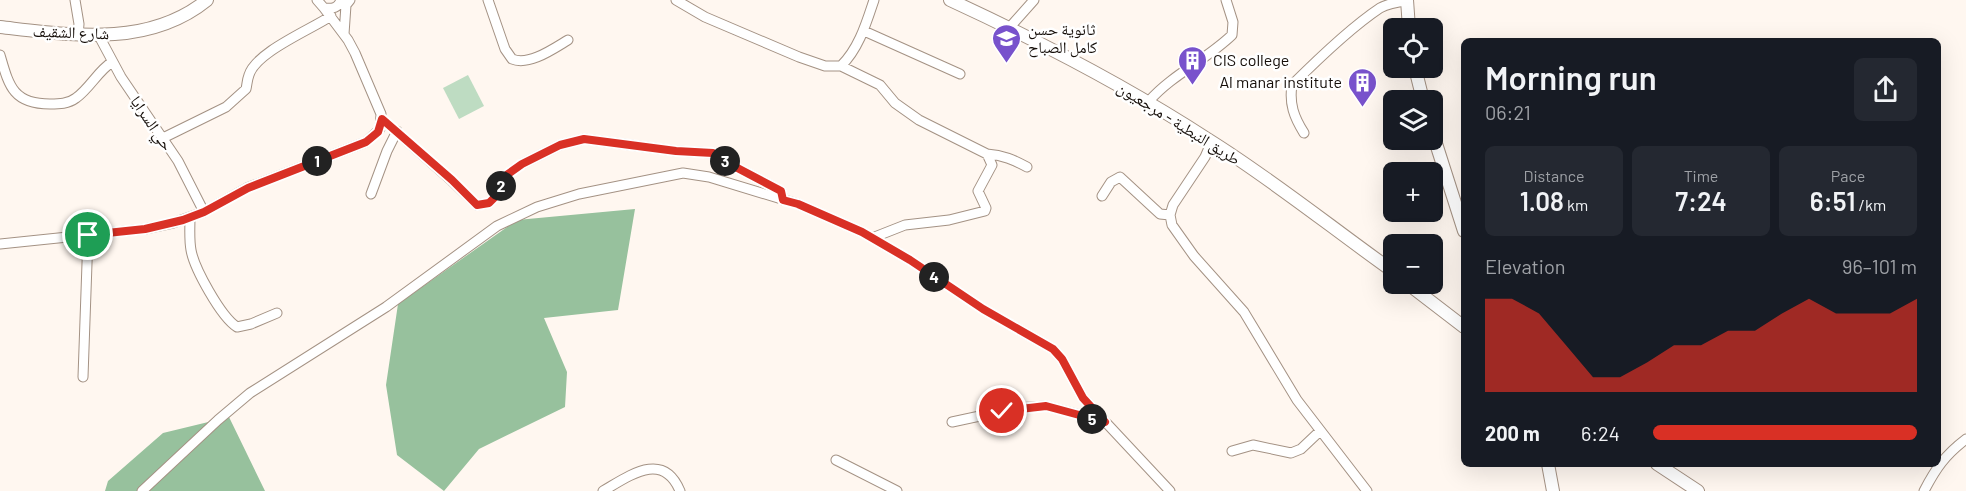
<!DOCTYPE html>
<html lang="en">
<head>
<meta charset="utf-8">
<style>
	body { margin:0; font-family:Barlow,"Noto Naskh Arabic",sans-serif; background:#242831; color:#f1f3f6; height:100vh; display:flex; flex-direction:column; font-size:22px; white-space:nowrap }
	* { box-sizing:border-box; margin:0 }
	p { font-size:20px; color:#9ea1a6 }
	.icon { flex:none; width:33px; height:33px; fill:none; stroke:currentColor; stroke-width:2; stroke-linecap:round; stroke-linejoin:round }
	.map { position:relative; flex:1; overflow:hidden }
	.panel { position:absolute; left:1461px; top:38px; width:480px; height:429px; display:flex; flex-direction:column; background:#171b24; border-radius:9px; box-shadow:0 6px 24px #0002 }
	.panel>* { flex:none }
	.buttons { position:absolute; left:1383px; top:18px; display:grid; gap:12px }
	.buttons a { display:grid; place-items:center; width:60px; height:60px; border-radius:9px; background:#171b24; box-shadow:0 6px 24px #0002; font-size:30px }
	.pin { position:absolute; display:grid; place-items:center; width:51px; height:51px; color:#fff; margin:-26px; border:3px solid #fff; border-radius:50%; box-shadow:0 2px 6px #0007 }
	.km { position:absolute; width:30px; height:30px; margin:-15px; border-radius:50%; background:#222; color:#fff; font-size:16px; line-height:30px; text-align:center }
	.round { display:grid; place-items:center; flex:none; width:63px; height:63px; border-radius:9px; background:#242831 }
	.headline { display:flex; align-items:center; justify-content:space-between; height:102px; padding:0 24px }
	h1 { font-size:33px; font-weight:600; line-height:45px }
	.metrics { display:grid; grid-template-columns:repeat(3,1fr); gap:9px; height:102px; padding:6px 24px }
	.metrics div { display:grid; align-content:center; border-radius:9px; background:#242831; text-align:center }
	.metrics b { font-size:26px; font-weight:600 }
	.metrics small { font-size:16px; font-weight:400 }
	.metrics p { font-size:16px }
	.chart { height:168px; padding:12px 24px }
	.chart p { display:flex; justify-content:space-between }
	.chart svg { width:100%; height:108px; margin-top:6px; fill:#d93025; opacity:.7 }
	ul { padding:0 24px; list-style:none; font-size:20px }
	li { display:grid; grid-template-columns:96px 72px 1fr; align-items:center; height:45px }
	li i { height:15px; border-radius:8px; background:#d93025 }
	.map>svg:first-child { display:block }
	.green { fill:#bedcc2 }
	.forest { fill:#97c19d }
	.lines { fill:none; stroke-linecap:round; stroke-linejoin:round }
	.street-casing { stroke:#a49284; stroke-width:11 }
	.secondary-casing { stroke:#a49284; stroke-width:14 }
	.street { stroke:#fff; stroke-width:9 }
	.secondary { stroke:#fff; stroke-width:12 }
	.route-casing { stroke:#fff; stroke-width:12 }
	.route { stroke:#d93025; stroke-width:8 }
	.labels { text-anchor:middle; stroke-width:5; stroke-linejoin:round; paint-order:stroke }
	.poi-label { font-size:16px; fill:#150e09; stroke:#fff; text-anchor:start }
	.street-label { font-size:16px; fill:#150e09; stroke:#fff }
</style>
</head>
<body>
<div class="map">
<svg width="1966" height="491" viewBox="0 0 1966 491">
	<rect width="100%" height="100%" fill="#fff7f0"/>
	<path class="green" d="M468 75 484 106 459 119 443 88Z"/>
	<path class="forest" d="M635 209 618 310 544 318 567 372 565 407 479 449 444 491 397 455 386 385 398 304 517 220Z
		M229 417 265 491H105L108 481 163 433Z"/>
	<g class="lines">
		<defs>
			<path id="street" d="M75 0 79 24 78 35
				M317 0 324 8C333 9 338 8 341 0
				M488 0 505 49 512 59C529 66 553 49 568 40
				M676 0 705 17 799 57 825 66H841L880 85 895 103 919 120 987 154 992 165 978 191 986 208 985 211 949 220 905 225 872 238
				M1010 27 1034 0
				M864 31 960 74
				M344 34 346 5 350 0
				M99 36 121 77 178 161 204 212
				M0 55C9 86 13 104 50 104 59 104 68 104 76 98 90 88 98 71 112 62
				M841 66C859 48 866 24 874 0
				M1149 101C1173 74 1206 60 1232 35L1233 22 1226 0
				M382 119 452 181 477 205 489 203 496 196 508 174 522 164 560 145 584 139 676 151 713 153 726 162 781 191 783 200
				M1304 133C1294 117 1289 104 1292 85 1316 61 1353 26 1380 8 1389 3 1398 2 1407 1
				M163 138 226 107 246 89C247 85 247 80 249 75 256 52 310 30 331 16
				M1212 141 1205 157 1173 205 1170 215 1172 225 1194 256 1244 312 1297 400 1367 491
				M987 154C1003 155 1014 160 1027 167
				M371 194 387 151 397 131
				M1102 196 1111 182 1120 177 1160 214 1170 215
				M190 217C190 228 189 239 191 250 194 268 221 317 237 327L251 324 277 313
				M0 244 145 229 173 223 204 212 247 188 366 142 380 129 381 114 355 53 348 40 324 8
				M83 377 88 235
				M952 422 1017 408 1046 406 1103 421
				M1232 451 1253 445 1291 453 1301 449 1320 431
				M836 460 897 491
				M142 491 218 420 250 393 386 307 497 226 537 207 579 194 683 173 709 177 798 204 862 232 910 260 983 309 1053 349 1062 359 1083 398 1170 491
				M603 491C629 476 663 450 680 491
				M1924 491C1936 468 1945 455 1966 439"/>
			<path id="secondary" d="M950 0C1039 41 1126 86 1209 140 1273 180 1332 228 1394 272
				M1407 0 1409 28
				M0 27C70 35 148 48 207 0
				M1415 68 1423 100
				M1432 131 1464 231
				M1408 284 1464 327
				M1548 464 1553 491
				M1657 464 1698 491"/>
		</defs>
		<use href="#street" class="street-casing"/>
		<use href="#secondary" class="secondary-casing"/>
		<use href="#street" class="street"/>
		<use href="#secondary" class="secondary"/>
	</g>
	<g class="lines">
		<defs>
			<path id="route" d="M88 235 145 229 183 220 204 212 248 188 366 142 378 132 382 119 452 180 477 205 489 203 496 196 508 174 522 164 560 145 584 139 676 151 713 153 726 162 781 191 783 200 798 204 862 232 910 260 983 309 1053 349 1062 359 1083 398 1105 422 1046 406 1002 411"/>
		</defs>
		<use href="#route" class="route-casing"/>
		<use href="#route" class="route"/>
	</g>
	<defs>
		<symbol id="school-pin" viewBox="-11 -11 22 30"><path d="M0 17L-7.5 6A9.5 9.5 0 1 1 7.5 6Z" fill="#7852cc" stroke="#fff"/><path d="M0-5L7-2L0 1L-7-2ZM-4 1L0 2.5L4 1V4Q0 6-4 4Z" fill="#fff"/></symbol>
		<symbol id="building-pin" viewBox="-11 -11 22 30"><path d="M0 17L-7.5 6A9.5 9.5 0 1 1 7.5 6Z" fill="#7852cc" stroke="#fff"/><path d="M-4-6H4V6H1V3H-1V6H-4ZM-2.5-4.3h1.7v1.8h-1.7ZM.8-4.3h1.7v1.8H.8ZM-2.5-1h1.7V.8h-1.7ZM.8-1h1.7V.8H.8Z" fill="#fff"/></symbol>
	</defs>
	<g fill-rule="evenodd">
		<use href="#school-pin" x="990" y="22" width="33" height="45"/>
		<use href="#building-pin" x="1176" y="44" width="33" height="45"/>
		<use href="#building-pin" x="1346" y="66" width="33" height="45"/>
	</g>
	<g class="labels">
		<g class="poi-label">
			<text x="1028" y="35">ثانوية حسن<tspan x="1028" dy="18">كامل الصباح</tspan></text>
			<text x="1213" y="66">CIS college</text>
			<text x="1342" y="88" text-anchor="end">Al manar institute</text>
		</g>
		<g class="street-label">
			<text transform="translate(71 32) rotate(2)" y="6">شارع الشقيف</text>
			<text transform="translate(152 123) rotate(56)" y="6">حي السرايا</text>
			<text transform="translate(1179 123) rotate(32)" y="6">طريق النبطية - مرجعيون</text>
		</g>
	</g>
</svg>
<div class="buttons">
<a><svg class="icon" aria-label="locate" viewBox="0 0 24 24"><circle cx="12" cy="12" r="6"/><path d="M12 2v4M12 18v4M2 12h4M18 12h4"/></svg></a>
<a><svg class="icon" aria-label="layers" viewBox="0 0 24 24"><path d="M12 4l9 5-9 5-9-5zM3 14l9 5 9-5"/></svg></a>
<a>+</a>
<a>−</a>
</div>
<div class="pin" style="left:88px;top:235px;background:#1e9e55"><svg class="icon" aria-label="arrive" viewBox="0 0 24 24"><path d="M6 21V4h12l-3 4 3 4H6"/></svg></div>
<div class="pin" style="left:1002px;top:411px;background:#d93025"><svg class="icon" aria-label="check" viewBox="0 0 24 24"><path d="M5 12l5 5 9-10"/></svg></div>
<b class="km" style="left:317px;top:161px">1</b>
<b class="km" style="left:501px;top:186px">2</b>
<b class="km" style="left:725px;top:161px">3</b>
<b class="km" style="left:934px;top:277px">4</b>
<b class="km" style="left:1092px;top:419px">5</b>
<section class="panel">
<div class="headline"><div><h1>Morning run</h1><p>06:21</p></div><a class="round"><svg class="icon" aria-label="share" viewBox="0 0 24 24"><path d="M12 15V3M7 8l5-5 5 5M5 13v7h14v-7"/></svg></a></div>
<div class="metrics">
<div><p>Distance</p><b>1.08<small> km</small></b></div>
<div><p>Time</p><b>7:24</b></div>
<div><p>Pace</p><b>6:51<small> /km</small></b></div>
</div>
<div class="chart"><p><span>Elevation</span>96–101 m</p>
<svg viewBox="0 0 160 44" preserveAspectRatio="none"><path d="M0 44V6L10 6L20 12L30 25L40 38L50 38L60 32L70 25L80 25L90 19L100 19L110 12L120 6L130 12L140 12L150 12L160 6V44z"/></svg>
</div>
<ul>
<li><b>200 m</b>6:24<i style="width:100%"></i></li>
</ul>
</section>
</div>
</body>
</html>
